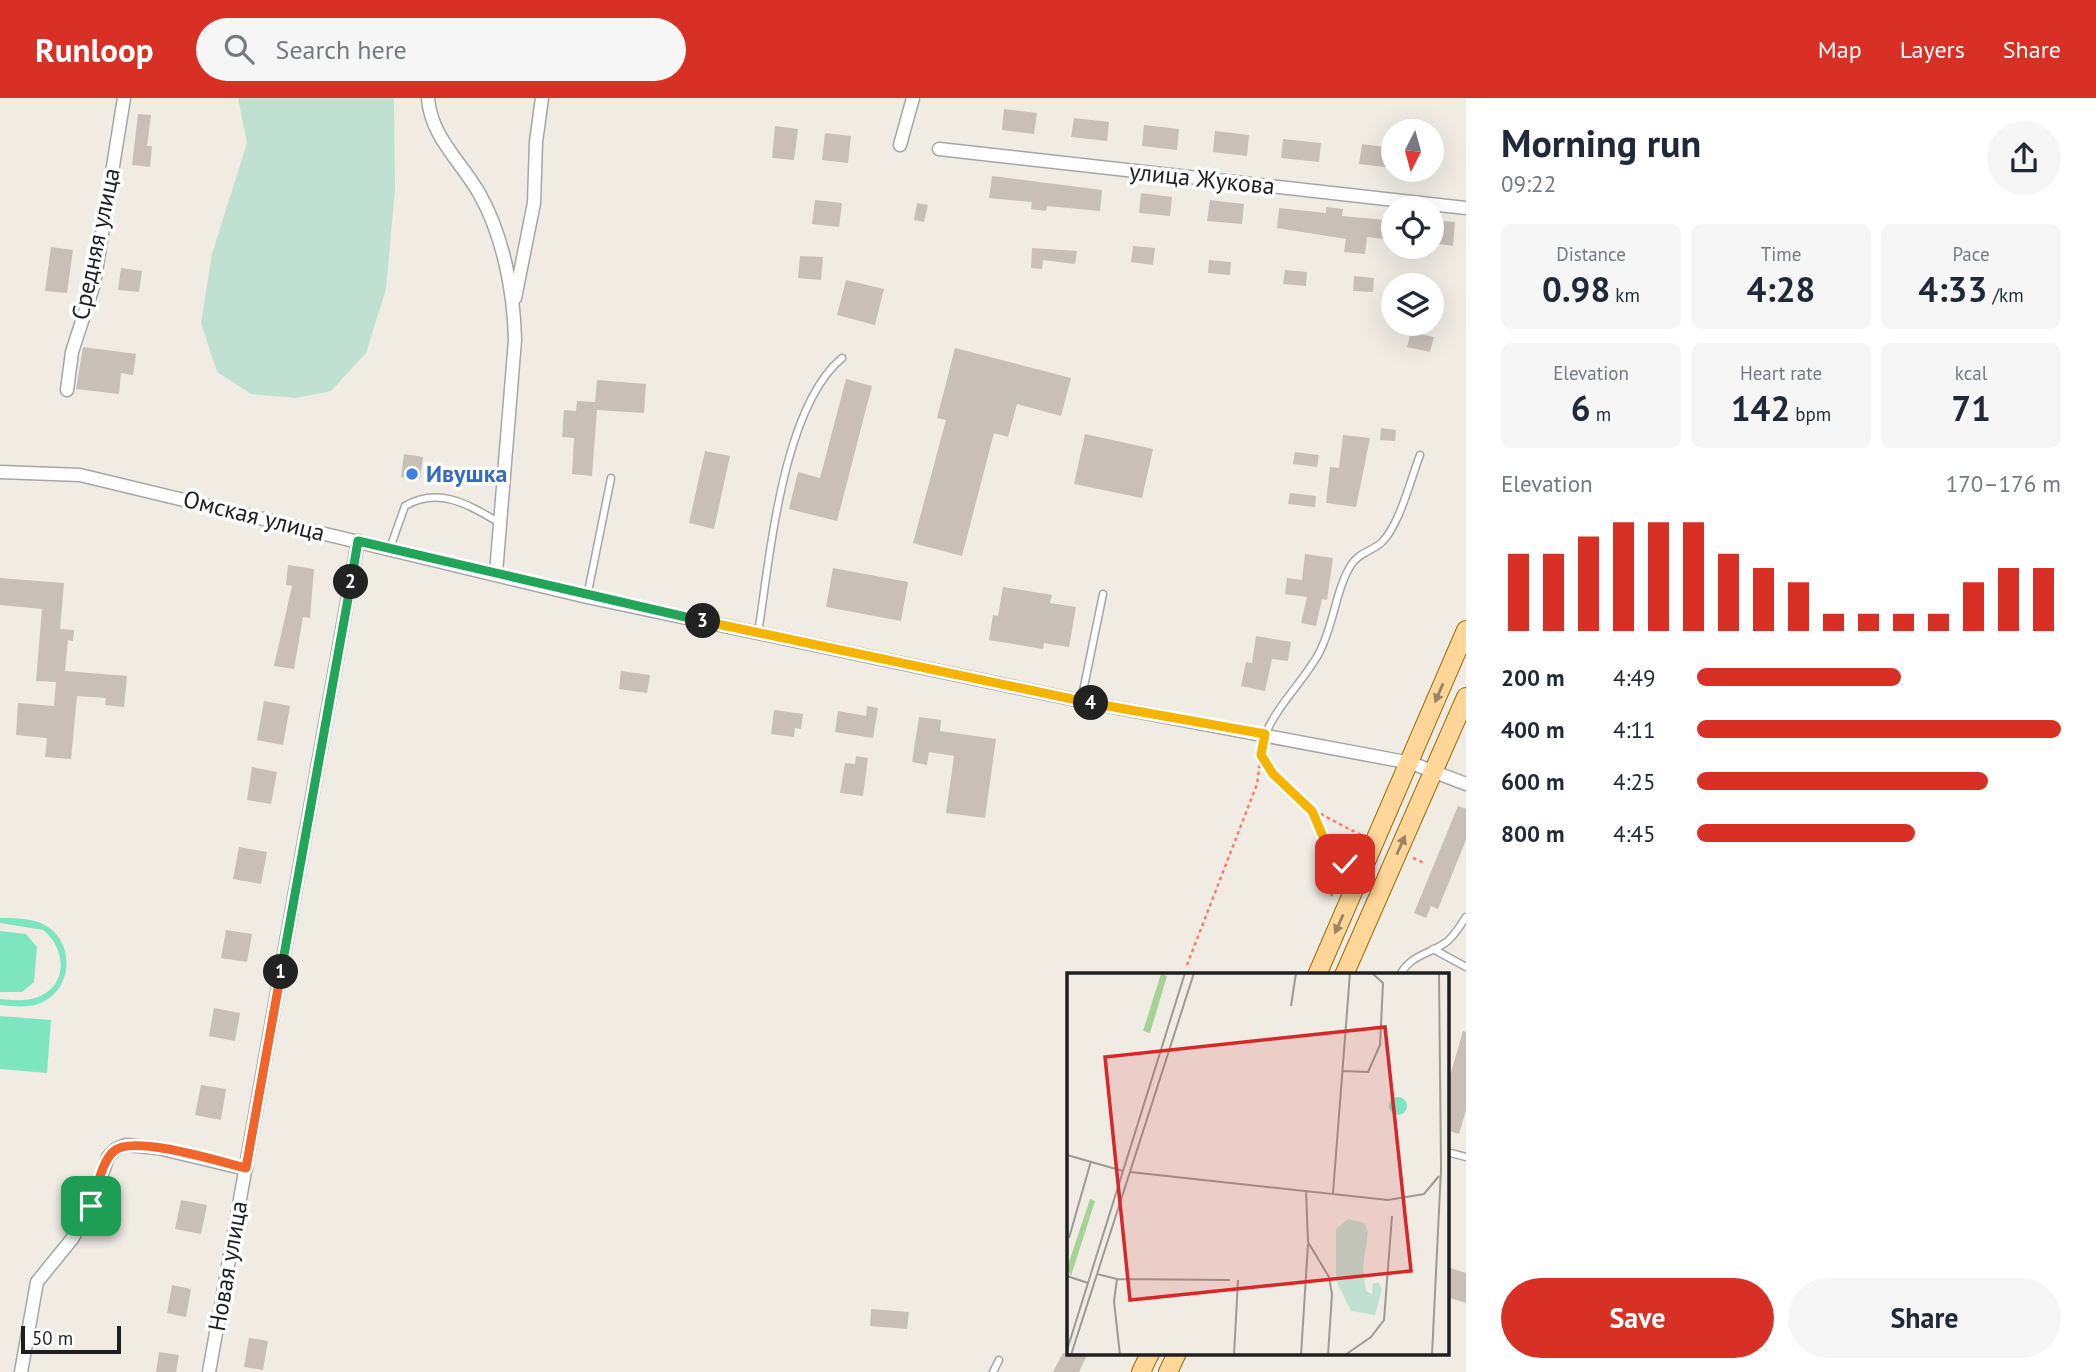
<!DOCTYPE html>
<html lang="en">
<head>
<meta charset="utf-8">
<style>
	body { margin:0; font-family:"PT Sans",sans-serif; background:#f6f6f7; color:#1f2937; height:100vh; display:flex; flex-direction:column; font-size:26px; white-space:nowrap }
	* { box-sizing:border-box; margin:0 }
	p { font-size:23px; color:#747a83 }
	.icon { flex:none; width:38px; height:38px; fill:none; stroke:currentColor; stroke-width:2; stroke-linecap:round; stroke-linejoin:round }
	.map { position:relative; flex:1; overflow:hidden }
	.sheet { display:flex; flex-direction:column; background:#fff; width:630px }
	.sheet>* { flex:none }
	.needle { width:46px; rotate:186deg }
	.fabs { position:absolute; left:1381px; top:21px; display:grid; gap:14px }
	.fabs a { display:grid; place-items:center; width:63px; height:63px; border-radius:50%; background:#fff; box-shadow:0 7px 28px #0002; font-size:35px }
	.scale { position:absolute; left:21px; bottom:18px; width:100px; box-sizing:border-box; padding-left:7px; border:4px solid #1f1f1f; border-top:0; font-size:19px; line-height:24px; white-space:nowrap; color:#1f1f1f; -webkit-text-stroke:5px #fff; paint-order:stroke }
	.pin { position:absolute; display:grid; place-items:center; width:60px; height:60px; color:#fff; margin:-30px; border-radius:14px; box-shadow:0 4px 10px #0006 }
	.km { position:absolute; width:35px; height:35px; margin:-18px; border-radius:50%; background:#222; color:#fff; font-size:19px; line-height:35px; text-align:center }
	.round { display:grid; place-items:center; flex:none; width:74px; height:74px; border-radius:37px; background:#f6f6f7 }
	.head { display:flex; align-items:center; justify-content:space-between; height:119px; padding:0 35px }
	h1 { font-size:38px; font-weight:700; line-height:52px }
	.metrics { display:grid; grid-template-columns:repeat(3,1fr); gap:10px; height:119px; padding:7px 35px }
	.metrics div { display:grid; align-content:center; border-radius:10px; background:#f6f6f7; text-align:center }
	.metrics b { font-size:35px; font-weight:700 }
	.metrics small { font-size:19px; font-weight:400 }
	.metrics p { font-size:19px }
	.chart { height:196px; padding:14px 35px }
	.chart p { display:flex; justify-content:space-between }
	.chart svg { width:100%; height:126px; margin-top:7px; stroke:#d93025; stroke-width:6 }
	.action { display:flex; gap:14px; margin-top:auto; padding:14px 35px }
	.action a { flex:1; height:80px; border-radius:42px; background:#d93025; color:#fff; font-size:28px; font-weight:700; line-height:80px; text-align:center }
	.action a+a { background:#f6f6f7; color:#1f2937 }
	ul { padding:0 35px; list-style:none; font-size:23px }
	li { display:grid; grid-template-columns:112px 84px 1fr; align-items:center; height:52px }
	li i { height:18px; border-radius:9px; background:#d93025 }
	header { display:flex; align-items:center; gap:42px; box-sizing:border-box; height:98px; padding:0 35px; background:#d93025; color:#fff }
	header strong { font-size:33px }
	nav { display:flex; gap:38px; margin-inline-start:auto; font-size:24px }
	.search { width:490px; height:63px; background:#f6f6f7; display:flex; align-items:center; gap:18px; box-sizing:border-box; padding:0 24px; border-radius:38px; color:#747a83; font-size:26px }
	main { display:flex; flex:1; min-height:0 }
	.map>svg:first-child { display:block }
	.wetland { fill:#c0e0d2 }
	.pitch { fill:#7de5bf }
	.building { fill:#c8bfb7 }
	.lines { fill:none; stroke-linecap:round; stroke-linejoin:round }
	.lane-casing { stroke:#a6a6a6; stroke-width:9 }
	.street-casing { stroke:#a6a6a6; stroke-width:15 }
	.primary-casing { stroke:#996b00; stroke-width:20 }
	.path { stroke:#ff7a66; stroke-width:2.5; stroke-dasharray:3.5 3.5; stroke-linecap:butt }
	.lane { stroke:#fff; stroke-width:6 }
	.street { stroke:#fff; stroke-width:12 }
	.primary { stroke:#ffd69a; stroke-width:18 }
	.oneway { fill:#9a8463 }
	.split-1-casing { stroke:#fff; stroke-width:14 }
	.split-2-casing { stroke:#fff; stroke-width:14 }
	.split-3-casing { stroke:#fff; stroke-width:14 }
	.split-4-casing { stroke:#fff; stroke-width:14 }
	.split-5-casing { stroke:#fff; stroke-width:14 }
	.split-1 { stroke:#f0652b; stroke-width:9 }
	.split-2 { stroke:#22a559; stroke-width:9 }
	.split-3 { stroke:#22a559; stroke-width:9 }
	.split-4 { stroke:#f5b400; stroke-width:9 }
	.split-5 { stroke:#f5b400; stroke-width:9 }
	.shop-dot { fill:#3f7fe0; stroke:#fff; stroke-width:2.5 }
	.labels { text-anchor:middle; stroke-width:7; stroke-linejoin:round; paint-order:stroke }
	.street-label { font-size:24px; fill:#1f1f1f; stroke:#fff }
	.shop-label { font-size:24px; font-weight:bold; fill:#366cbe; stroke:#fff; text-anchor:start }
	.inset-road { fill:none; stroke:#9c9a95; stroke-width:2 }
	.view { fill:#d62828; fill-opacity:0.15; stroke:#d62828; stroke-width:3.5 }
	.inset-edge { fill:none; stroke:#1f1f1f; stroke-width:3.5 }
</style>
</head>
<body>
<header>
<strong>Runloop</strong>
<div class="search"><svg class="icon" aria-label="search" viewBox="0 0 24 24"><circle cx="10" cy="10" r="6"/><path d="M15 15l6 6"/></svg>Search here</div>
<nav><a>Map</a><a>Layers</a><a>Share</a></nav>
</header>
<main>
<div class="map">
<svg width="1466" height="1274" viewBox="0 0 1466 1274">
	<rect width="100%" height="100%" fill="#f0ece4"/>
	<path class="wetland" d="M238 0H394L395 91 386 191 366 255 331 293 296 300 251 296 217 274 201 225 212 156 247 45Z"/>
	<path class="pitch" d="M0 820C12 820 26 820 38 824 76 837 76 893 38 906 26 910 12 908 0 907V901C12 902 26 904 38 899 69 887 66 850 43 832L0 825Z
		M0 833 26 836 37 849 34 884 22 894H0Z
		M0 918 51 922 47 975 0 971Z"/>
	<path class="building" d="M1004 11 1037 15 1034 36 1002 32Z
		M138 16 151 17 147 48H152L150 69 132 67Z
		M1074 20 1109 24 1107 43 1071 39Z
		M1144 27 1179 31 1177 52 1142 48Z
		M775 28 798 31 794 62 772 60Z
		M1215 33 1249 37 1247 58 1213 54Z
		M825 35 851 38 848 65 822 62Z
		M1283 41 1321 45 1319 64 1281 60Z
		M1362 46 1393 50V70L1359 66Z
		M992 78 1102 92 1100 113 1047 108 1046 113 1031 111 1032 104 989 100Z
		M1141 95 1172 99 1170 118 1139 115Z
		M815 102 842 105 839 129 812 126Z
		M1210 102 1244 106 1242 126 1207 123Z
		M917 105 928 107 924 124 914 122Z
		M1326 109 1343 111 1342 118 1386 122 1384 141 1367 139 1365 156 1344 154 1346 141 1277 130 1279 110 1326 115Z
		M1432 122 1455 124 1453 148 1432 145Z
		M1133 148 1155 150 1153 167 1131 164Z
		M51 149 73 152 67 195 45 193Z
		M1032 150 1077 153 1075 166 1043 162 1042 171 1031 170Z
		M800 158 823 159 821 182 798 180Z
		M1209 162 1231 164 1230 177 1208 175Z
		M121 170 142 173 139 194 118 192Z
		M1285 172 1307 174 1306 188 1283 186Z
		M1354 178 1374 180 1373 194 1353 193Z
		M846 182 884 191 875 227 837 217Z
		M1411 234 1434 239 1430 254 1407 249Z
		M83 249 136 256 133 277 121 275 119 296 76 291Z
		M955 250 1071 280 1061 318 1017 306 1008 339 994 335 962 458 913 445 946 322 937 320Z
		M846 281 872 288 837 423 789 411 798 374 820 380Z
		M597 282 646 286 644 315 597 312 592 378 572 376 574 340 562 339 564 312 576 313 577 303 595 304Z
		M1381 330 1396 332 1395 343 1380 342Z
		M1085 336 1153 351 1142 400 1074 386Z
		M1343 337 1370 340 1356 409 1326 405 1330 369 1339 370Z
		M705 353 730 358 714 431 689 425Z
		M1295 354 1319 357 1317 369 1293 366Z
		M404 356 423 359 420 381 401 379Z
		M1290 395 1316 398 1315 409 1288 406Z
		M1305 456 1333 460 1327 502 1322 501 1316 528 1301 525 1307 499 1285 496 1287 480 1302 482Z
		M288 467 314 471 310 520 303 519 294 571 274 568 292 488 286 487Z
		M833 470 908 484 901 523 826 509Z
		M0 480 64 485 60 531 74 532 73 543 68 542 65 573 127 578 124 609 105 607 106 600 77 598 71 661 45 659 47 640 16 637 18 605 54 608 56 584 36 583 42 511 0 507Z
		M1003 489 1052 497 1050 505 1076 509 1069 549 1044 545 1043 551 989 542 993 517 998 518Z
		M1256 538 1291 544 1288 563 1272 561 1265 593 1241 588 1246 564 1252 565Z
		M621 573 650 577 647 595 619 591Z
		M264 603 290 608 283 647 257 642Z
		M867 608 878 610 873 640 835 634 838 613 866 618Z
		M774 612 803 616 801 631 795 630 794 639 771 636Z
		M919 619 941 622 940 633 996 641 985 720 946 715 954 658 929 654 927 667 912 664Z
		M856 658 868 660 863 698 840 695 845 665 855 666Z
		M252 669 277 674 271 706 247 702Z
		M1458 708 1466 711V742L1438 811 1431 808 1426 820 1414 815Z
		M239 749 267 754 261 786 233 781Z
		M226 832 252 836 247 864 221 860Z
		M214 910 240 915 235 943 209 938Z
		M1463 933 1466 934V1012L1459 1036 1447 1032V988Z
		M201 987 226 991 221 1022 195 1017Z
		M181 1102 207 1107 201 1136 175 1131Z
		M1447 1169 1466 1175V1205L1447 1199Z
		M172 1187 191 1191 186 1219 167 1215Z
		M871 1211 909 1214 907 1231 870 1228Z
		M249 1240 268 1243 263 1272 244 1269Z
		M159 1254 179 1257 176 1274H156Z
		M1063 1255H1088L1079 1274H1053Z"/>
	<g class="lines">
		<defs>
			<path id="lane" d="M390 450 405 408C439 388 469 407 500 425
				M587 499 611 380
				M758 535C770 460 782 310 842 260
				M1081 603 1103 496
				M1265 637C1278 606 1302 585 1318 557 1334 528 1335 493 1351 467 1358 455 1372 453 1381 445 1399 429 1411 380 1420 357
				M1433 851 1466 869
				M1400 877C1411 857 1427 857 1445 845 1453 840 1460 828 1466 819
				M1447 1054 1466 1059
				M993 1274 999 1262"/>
			<path id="street" d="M428 0C431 39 460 62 479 95 503 137 514 194 515 242L496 475
				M900 47 913 0
				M939 51 1466 110
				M515 200 534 105 536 44 542 0
				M67 292 72 254 94 186 124 0
				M0 374 80 377 587 499 1081 603 1411 665 1466 686
				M21 1274 37 1184 72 1141 91 1108 108 1059 116 1051 126 1047 158 1050 246 1071
				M209 1274 358 443"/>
			<path id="primary" d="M1317 877 1466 532
				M1344 877 1466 599
				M1141 1274 1150 1255
				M1168 1274 1177 1255"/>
		</defs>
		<use href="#lane" class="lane-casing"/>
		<use href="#street" class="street-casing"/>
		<use href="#primary" class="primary-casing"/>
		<path class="path" d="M1261 658C1287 701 1318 715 1361 737
			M1313 714 1340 778
			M1413 760 1424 765
			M1331 798 1350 761
			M1187 867 1257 686 1262 650"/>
		<use href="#lane" class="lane"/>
		<use href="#street" class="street"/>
		<use href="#primary" class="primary"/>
	</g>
	<defs><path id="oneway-solid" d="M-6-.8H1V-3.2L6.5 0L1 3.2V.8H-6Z" transform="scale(1.75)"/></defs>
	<g class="oneway">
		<use href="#oneway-solid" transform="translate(1439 595) rotate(113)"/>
		<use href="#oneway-solid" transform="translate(1401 747) rotate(-66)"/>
		<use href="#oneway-solid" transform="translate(1339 826) rotate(114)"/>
	</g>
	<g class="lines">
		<defs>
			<path id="split-1" d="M91 1108C97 1092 101 1064 114 1053 133 1036 221 1064 246 1070L281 874"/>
			<path id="split-2" d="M281 874 351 484"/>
			<path id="split-3" d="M351 484 358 443 703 523"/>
			<path id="split-4" d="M703 523 1091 605"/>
			<path id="split-5" d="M1091 605 1265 636 1261 657 1273 676 1312 713 1340 778 1345 766"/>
		</defs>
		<use href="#split-1" class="split-1-casing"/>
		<use href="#split-2" class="split-2-casing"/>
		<use href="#split-3" class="split-3-casing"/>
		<use href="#split-4" class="split-4-casing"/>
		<use href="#split-5" class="split-5-casing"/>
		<use href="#split-1" class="split-1"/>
		<use href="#split-2" class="split-2"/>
		<use href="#split-3" class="split-3"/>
		<use href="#split-4" class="split-4"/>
		<use href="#split-5" class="split-5"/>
	</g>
	<circle class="shop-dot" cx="412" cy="376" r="7"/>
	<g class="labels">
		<g class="street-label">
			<text transform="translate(1202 81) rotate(6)" y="8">улица Жукова</text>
			<text transform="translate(96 146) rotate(-78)" y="8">Средняя улица</text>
			<text transform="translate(254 418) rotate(14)" y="8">Омская улица</text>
			<text transform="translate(228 1168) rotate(-80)" y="8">Новая улица</text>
		</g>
		<g class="shop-label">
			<text x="426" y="384">Ивушка</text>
		</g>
	</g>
	<g transform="translate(1067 875)">
		<rect width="382" height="382" fill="#f0ece4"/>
		<path d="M94 1 100 3 83 60 76 58ZM23 226 28 228 4 303 0 295Z" fill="#a6d296"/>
		<path d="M281 246 297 250 301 259 296 294 299 318 305 321 306 311 311 309 315 316 308 342 284 338 269 307V256Z" fill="#c0e0d2"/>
		<path d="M322 133a9 9 0 1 1 18 0a9 9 0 1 1-18 0Z" fill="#7de5bf"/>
		<path class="inset-road" d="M224 33 229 0M275 98 301 99 313 72 316 10 305 0M0 182 56 198M63 199 321 227 357 221 372 203M239 217 241 269 262 304 265 321 261 382M266 220 283 0M2 265 24 188M30 301 50 306 163 307M0 303 21 310M50 306 47 328 53 382M0 377 118 0M4 382 127 0M167 382 171 307M234 382 241 271M278 382 304 364 317 347 325 243M365 382 374 196 372 0"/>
		<path class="view" d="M318 54 344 298 63 327 38 84Z"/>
		<rect width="382" height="382" class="inset-edge"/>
	</g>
</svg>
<div class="fabs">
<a><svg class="needle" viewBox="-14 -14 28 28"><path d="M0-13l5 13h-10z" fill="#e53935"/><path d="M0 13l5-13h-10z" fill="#747a83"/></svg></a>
<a><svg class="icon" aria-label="locate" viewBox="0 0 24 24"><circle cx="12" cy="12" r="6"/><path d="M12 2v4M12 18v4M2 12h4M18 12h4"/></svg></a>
<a><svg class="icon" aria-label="layers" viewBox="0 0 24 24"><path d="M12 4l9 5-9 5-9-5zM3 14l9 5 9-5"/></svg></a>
</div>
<div class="scale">50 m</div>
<div class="pin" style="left:91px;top:1108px;background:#1e9e55"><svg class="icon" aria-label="arrive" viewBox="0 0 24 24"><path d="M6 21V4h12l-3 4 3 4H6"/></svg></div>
<div class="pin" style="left:1345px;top:766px;background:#d93025"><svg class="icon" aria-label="check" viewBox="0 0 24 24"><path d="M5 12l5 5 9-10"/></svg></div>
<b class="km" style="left:281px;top:874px">1</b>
<b class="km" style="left:351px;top:484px">2</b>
<b class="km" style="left:703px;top:523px">3</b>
<b class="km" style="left:1091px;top:605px">4</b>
</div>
<section class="sheet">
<div class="head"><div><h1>Morning run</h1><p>09:22</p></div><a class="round"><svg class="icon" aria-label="share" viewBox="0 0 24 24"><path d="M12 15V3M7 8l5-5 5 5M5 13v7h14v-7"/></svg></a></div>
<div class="metrics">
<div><p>Distance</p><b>0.98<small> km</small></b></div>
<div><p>Time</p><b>4:28</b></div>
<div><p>Pace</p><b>4:33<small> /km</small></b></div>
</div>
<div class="metrics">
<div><p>Elevation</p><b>6<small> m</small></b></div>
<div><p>Heart rate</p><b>142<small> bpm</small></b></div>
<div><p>kcal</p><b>71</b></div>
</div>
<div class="chart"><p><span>Elevation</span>170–176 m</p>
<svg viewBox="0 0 160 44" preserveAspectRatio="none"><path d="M5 44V17M15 44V17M25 44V11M35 44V6M45 44V6M55 44V6M65 44V17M75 44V22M85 44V27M95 44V38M105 44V38M115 44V38M125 44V38M135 44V27M145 44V22M155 44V22"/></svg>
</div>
<ul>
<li><b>200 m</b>4:49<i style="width:56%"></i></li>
<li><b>400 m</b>4:11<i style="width:100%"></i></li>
<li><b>600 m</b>4:25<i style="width:80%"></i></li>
<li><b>800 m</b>4:45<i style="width:60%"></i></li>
</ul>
<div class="action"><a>Save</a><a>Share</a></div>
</section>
</main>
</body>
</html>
